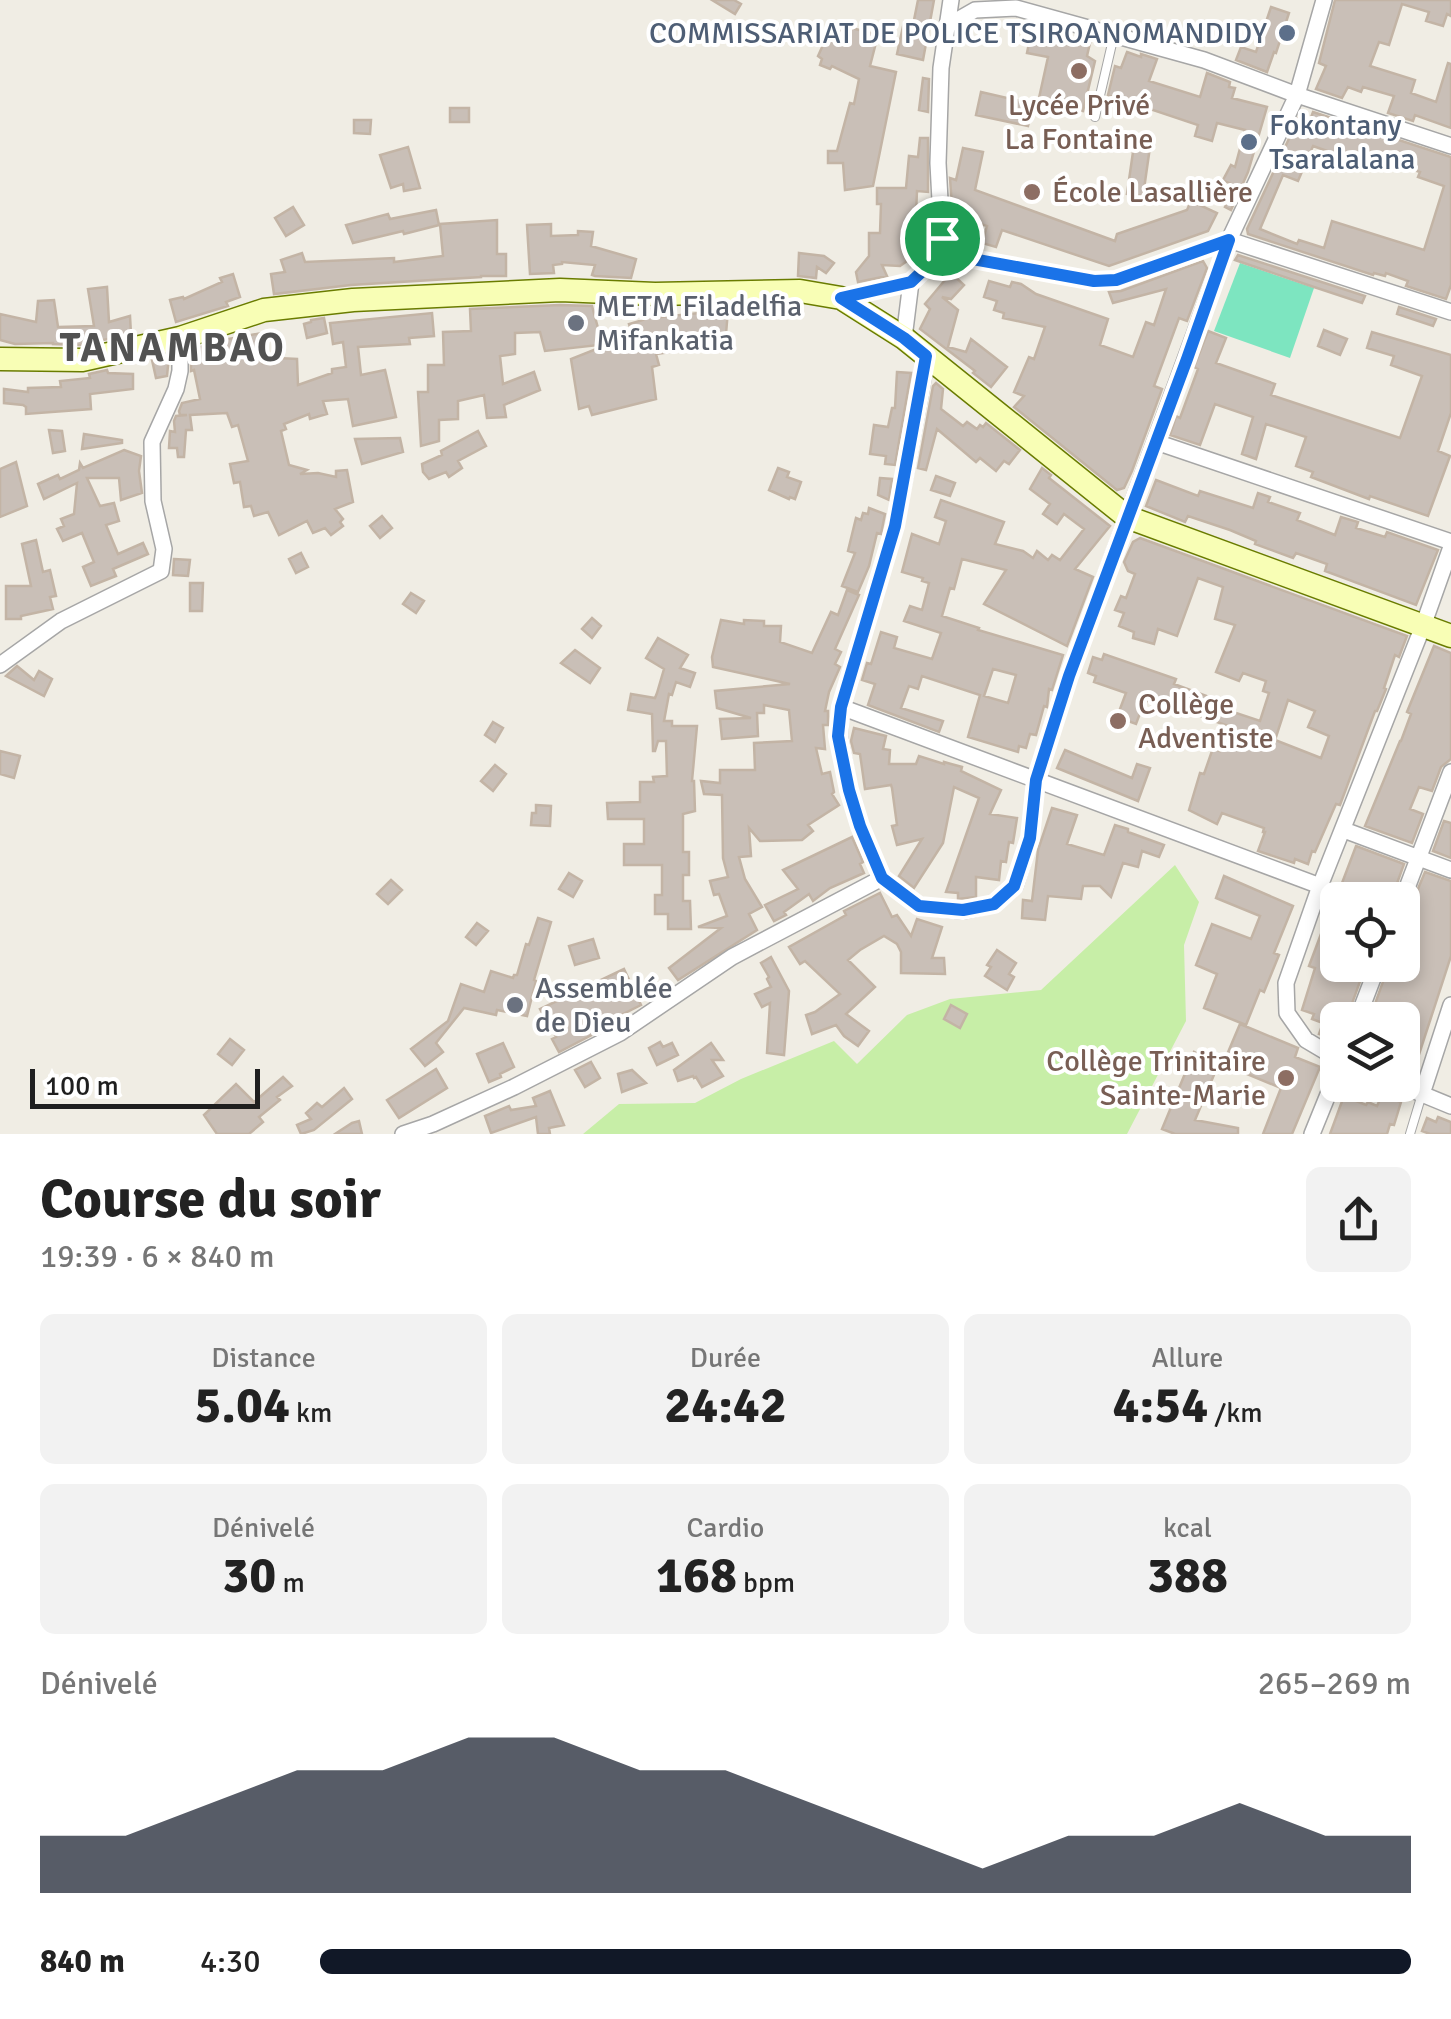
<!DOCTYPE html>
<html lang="fr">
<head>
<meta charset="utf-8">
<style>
	body { margin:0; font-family:Signika,sans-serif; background:#f2f2f2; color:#222; height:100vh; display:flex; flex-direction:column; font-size:38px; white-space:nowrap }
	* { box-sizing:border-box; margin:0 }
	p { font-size:32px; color:#767676 }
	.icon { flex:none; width:55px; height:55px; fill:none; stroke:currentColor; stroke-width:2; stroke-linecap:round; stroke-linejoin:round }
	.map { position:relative; height:1134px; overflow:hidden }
	.side { display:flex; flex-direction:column; background:#fff; flex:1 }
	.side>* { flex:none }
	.tools { position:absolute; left:1320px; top:882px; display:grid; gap:20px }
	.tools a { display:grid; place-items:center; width:100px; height:100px; border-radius:15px; background:#fff; box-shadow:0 5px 15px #0003; font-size:50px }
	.scale { position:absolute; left:30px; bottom:25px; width:230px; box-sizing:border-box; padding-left:10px; border:5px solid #1f1f1f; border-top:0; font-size:28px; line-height:35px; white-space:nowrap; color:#1f1f1f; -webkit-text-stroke:8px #fff; paint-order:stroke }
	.pin { position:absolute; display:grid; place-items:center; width:85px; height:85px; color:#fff; margin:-42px; border:5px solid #fff; border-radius:50%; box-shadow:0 2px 10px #0007 }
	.round { display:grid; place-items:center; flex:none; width:105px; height:105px; border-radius:15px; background:#f2f2f2 }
	.headline { display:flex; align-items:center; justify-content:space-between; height:170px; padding:0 40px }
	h1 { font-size:55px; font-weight:700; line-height:75px }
	.figures { display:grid; grid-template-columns:repeat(3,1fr); gap:15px; height:170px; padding:10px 40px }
	.figures div { display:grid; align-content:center; border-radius:15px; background:#f2f2f2; text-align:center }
	.figures b { font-size:50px; font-weight:700 }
	.figures small { font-size:28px; font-weight:400 }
	.figures p { font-size:28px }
	.chart { height:280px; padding:20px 40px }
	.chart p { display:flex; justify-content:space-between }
	.chart svg { width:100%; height:180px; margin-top:10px; fill:#111827; opacity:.7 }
	ul { padding:0 40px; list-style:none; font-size:32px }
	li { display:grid; grid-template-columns:160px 120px 1fr; align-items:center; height:75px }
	li i { height:25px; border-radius:12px; background:#111827 }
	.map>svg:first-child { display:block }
	.grass { fill:#c7eea7 }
	.pitch { fill:#7de5c0 }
	.building { fill:#c9bfb7; stroke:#c3b4a5; stroke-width:2.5; fill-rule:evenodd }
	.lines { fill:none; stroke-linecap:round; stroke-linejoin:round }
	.lane-casing { stroke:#a6a6a6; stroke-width:10 }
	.street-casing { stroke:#a6a6a6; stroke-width:18 }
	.secondary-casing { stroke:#6a7c00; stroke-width:25 }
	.lane { stroke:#fff; stroke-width:8 }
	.street { stroke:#fff; stroke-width:15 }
	.secondary { stroke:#f8feb5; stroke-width:22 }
	.route-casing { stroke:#fff; stroke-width:20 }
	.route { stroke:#1a73e8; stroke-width:12 }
	.service-dot { fill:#5c6f8a; stroke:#fff; stroke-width:4 }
	.education-dot { fill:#8d6e63; stroke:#fff; stroke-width:4 }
	.worship-dot { fill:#6b7280; stroke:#fff; stroke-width:4 }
	.labels { text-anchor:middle; stroke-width:8; stroke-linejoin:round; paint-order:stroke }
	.service-label { font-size:30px; fill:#4e5e75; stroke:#fff; text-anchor:end }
	.education-label { font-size:30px; fill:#785e54; stroke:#fff; text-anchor:start }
	.worship-label { font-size:30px; fill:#5b616d; stroke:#fff; text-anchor:start }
	.district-label { font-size:40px; font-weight:bold; letter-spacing:2.5px; fill:#525252; stroke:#fff }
</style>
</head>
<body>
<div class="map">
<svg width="1451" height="1134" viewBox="0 0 1451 1134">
	<rect width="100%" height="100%" fill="#f0ede4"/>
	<path class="grass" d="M1175 865 1199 902 1184 945 1186 1021 1127 1134H583L619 1104 695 1103 741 1079 834 1041 857 1064 907 1015 950 999 1041 990Z"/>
	<path class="pitch" d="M1240 263 1314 288 1290 358 1214 331Z"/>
	<path class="building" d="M712 0H734L741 4 735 14Z
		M918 0H934L923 60 897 54 904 22 913 25Z
		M1335 0H1451V16L1447 14 1443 26 1426 21 1429 12 1402 4 1389 45 1379 42 1370 66 1415 80 1411 93 1436 102 1448 63 1451 64V128L1415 115 1413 121 1388 113 1394 96 1363 87 1361 92 1348 87 1342 98 1316 89 1326 66 1319 63Z
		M1271 7 1289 13 1276 53 1274 52 1267 72 1236 60 1241 47 1256 52Z
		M833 23 878 35 870 66 896 72 873 186 845 190 843 163H828V151H837L850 103 854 104 859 79 832 66 830 69 820 65 822 59 818 56Z
		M1039 32 1090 43 1087 56 1095 61 1083 111 1067 108V105L1039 98 1048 57 1027 53 1031 33 1038 34Z
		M1127 52 1141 57V54L1157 59 1149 81 1200 97 1207 73 1230 82 1229 87 1235 88 1232 98 1267 107 1248 172 1231 210 1225 207 1235 186 1223 180 1231 165 1235 167 1245 130 1217 123 1212 141 1195 136 1198 125 1108 95 1115 66 1121 68Z
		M923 78 929 79 928 112 919 110Z
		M981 92 1033 104 1028 126 976 115Z
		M450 108H469V122H450Z
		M1313 112 1451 157V285L1446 299 1406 286 1408 281 1386 273 1385 276 1374 273 1373 275 1248 234 1247 229 1300 115 1310 120ZM1313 146 1381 170 1385 160 1420 172 1418 177 1444 186 1424 250 1332 221 1324 248 1299 240 1297 244 1260 229 1283 175 1298 181Z
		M354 120H371L370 134 354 133Z
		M920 138H928V192L917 191 914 256 900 266 882 265 887 276 858 282 856 272 869 256V233H880L881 204H877V188H906L909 156 918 157Z
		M1135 138 1151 140 1143 196 1127 194Z
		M408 147 420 188 404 191 403 184 391 188 380 155Z
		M963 148 983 152 975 190 1115 241 1117 234 1187 210 1191 201 1217 213 1208 231 1109 266 1002 230 996 247 982 243 987 226 963 218 968 207H952L950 178 956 180Z
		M293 207 304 225 286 236 275 218Z
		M436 210 439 225 404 234 403 231 353 243 346 225 388 214 390 219Z
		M497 220V254H506V276H481V277L351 285 274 294 271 274 285 272 281 260 302 253 305 262 394 258V262L443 256 440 224Z
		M551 224V236L578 235V231L593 232 591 246 636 259 631 278 595 276 592 275 595 265 562 262V264L553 265 554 273 530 274 527 225Z
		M799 253 824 256 834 263 826 273 817 267 816 278 798 276Z
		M1238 255 1365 296 1362 303 1308 285 1235 260Z
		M1203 261 1207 268 1187 321 1179 318 1154 386 1162 389 1132 471 1124 488 1117 490 1014 407 1024 396 1014 392 1029 357 1034 359 1045 327 1003 318 1004 313 994 310 997 301 984 297 989 281 1010 287 1012 282 1021 284 1036 294 1108 319 1100 345 1133 357 1146 322 1154 325 1166 289 1113 303 1109 292 1121 291Z
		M951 273 964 285 951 299 942 297 958 310 948 347 966 352 971 339 1007 367 991 387 973 373 975 371 920 329 930 309 925 304Z
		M233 274 240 297 226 302 228 306 176 322 170 300 183 297 184 299 222 282 220 278Z
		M107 287 109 322 130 316 131 334 80 345 53 344V343L15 344 0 340V314L36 322 38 301 54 300 58 327 94 326 88 289Z
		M560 305 592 306 601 339 632 333 629 324 643 320 640 309H654L656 315 661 314 662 317 728 310 726 334 699 338 700 348 656 354 659 365 652 367 656 399 592 415 589 406 579 409 571 359 599 348 598 345 545 351 540 332 515 333V354L500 356 503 384 534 372 540 390 504 405 506 417 487 418 484 395 458 401V419L439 420V441L421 446 418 392H428V365H444L443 332 471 331 470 309Z
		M1399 307 1436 319 1433 326 1397 314Z
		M432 313 434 336 409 338 410 344 358 347 361 375 385 370 396 417 353 426 348 399 323 401 327 414 310 419 309 414 284 424 286 429 281 431 289 465 307 470 300 474 318 473 336 477V471L347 470 353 502 335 509 343 519 340 522 343 526 331 535 325 528 313 533 307 521 279 535 268 512 254 516 251 506 244 507 240 482 234 483 230 464 248 461 238 425 232 427 227 413 190 415 192 430H186L184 457H178L177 448H169L170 431 175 432 174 421 176 416 187 415H180L179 411 182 403 200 399 194 370 191 371V350L223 340 262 333 263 363 278 358 297 359 298 385 332 373V369L346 367 343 342 333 344 330 323Z
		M324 318 327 333 307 338 304 324 311 322V320Z
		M1324 330 1347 339 1340 355 1318 346Z
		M1208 331 1226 338 1216 363 1275 384 1271 395 1400 438 1422 376 1391 365 1394 356 1367 348 1372 332 1451 355V413L1438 451 1450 456 1428 516 1370 496 1369 499 1311 477 1313 472 1296 466 1306 437 1266 424 1256 459 1242 454 1253 417 1215 404 1200 445 1170 435 1176 416 1180 418 1198 369 1194 367Z
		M169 356 167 376 156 378 152 360Z
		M107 370 108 373 133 374V389L90 394 91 409 26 414V407L23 405 4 403V389L28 392V388L61 387 60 381 90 378 89 374Z
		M897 372 911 373 895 465 885 464 886 456 870 454 874 425 888 427 892 408H895Z
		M936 383 943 389 941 409 963 426 967 422 977 429 980 425 983 427 986 423 1020 450 1009 464 1004 461 996 471 980 458 976 462 937 429 926 470 918 468 933 386Z
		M49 430 62 431 65 451 53 453Z
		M478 431 486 446 458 461 462 468 449 477 446 472 429 479 423 472 422 464 442 455 441 451Z
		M84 434 122 440V443L82 449Z
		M400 438 403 452 362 464 355 439Z
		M124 450 141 456 139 471 142 493 121 500 119 478H87L100 506 114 503 119 521 106 525 118 554 143 543 148 554 113 569 116 576 91 586 83 567 94 562 82 533 63 541 57 529 64 526 61 519 74 514 77 483 44 499 38 484 58 475 60 479 79 470 80 463 83 468Z
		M16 462 27 506 0 517V469Z
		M778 468 789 472 787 477 801 482 795 499 790 497 789 499 769 490Z
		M1042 468 1051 475 1049 478 1110 526 1075 569 1093 577 1067 646 984 604 1006 570 962 559 954 589 950 588 942 616 979 628 978 630 1063 655 1052 690 1049 689 1047 707 1044 706 1036 735 1030 734 1026 748 1019 746 1018 752 968 737 980 695 922 676 918 689 909 686 901 708 943 721 939 732 868 705 875 684 862 680 867 663 871 664 881 632 897 637 894 648 932 659 941 633 904 621 910 606 922 610 929 583 922 581 923 578 902 572 912 534 939 544 946 521 935 517 941 500 1004 522 995 544 1023 551 1033 558 1037 551 1048 560 1052 555 1060 560 1084 529 1064 514 1057 524 1043 514 1050 504 1030 489ZM993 669 1016 675 1008 703 984 696Z
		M936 476 955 483 950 496 931 490Z
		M880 478 892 479 889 500 878 495Z
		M1156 480 1198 496 1200 491 1253 508 1258 493 1270 497 1268 502 1300 513 1297 520 1335 535 1341 517 1358 522 1356 528 1385 537 1387 532 1438 550 1416 605 1325 571 1327 564 1296 553 1293 558 1255 544 1256 541 1230 530 1188 516 1185 522 1146 506Z
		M869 508 885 514 881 534 877 533 869 566 858 592 842 586 855 553 848 551 856 518 861 520 863 513 868 514Z
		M382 516 392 528 380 538 370 526Z
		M1140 538 1407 636 1399 657 1395 655 1384 688 1386 689 1377 711H1375L1340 805 1336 804 1315 852 1312 851 1308 864 1295 859 1294 863 1258 851 1265 832H1263L1264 828 1222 813 1217 824 1189 810 1200 773 1204 774 1213 748 1220 751 1231 727 1167 704 1165 707 1145 700 1136 724 1117 717 1126 693 1094 682 1096 676 1088 673 1093 657 1102 660 1104 654 1176 679 1174 684 1220 701 1218 707 1260 721 1269 693 1263 691 1266 681 1243 673 1239 681 1216 672 1235 625 1215 619 1223 587 1198 578 1177 636 1158 629 1154 644 1133 638 1134 632 1119 626 1124 613 1115 610 1121 596 1126 598 1135 574 1128 571 1124 562 1133 542ZM1288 700 1315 711 1308 727 1329 736 1321 758 1275 740Z
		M36 540 43 572 50 570 56 596 50 597 53 609 21 616V619H6V586H31L22 544Z
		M301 553 308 567 296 573 289 559Z
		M174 559 190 560 188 576 173 575Z
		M190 583H203L202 611H190Z
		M847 590 859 595 835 649 841 652 835 664 840 667 829 692 825 711H828V725H823L825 749 816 748 822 774 830 772 834 792 832 794 839 805 808 825 813 831 802 840 760 841 749 828 751 856 739 857 745 879 762 907 749 914 757 930 678 980 669 968 721 928 698 927 727 916 719 894 714 895 710 881 728 877 723 858 722 795 704 794 701 781 720 783V770H755L754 743 792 741 789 710 764 705V713H757L758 736 722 739 720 719 751 718 717 708 715 691 790 684 713 667 712 657 721 620 744 624V620L764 621V626H781L780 642 812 653 831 612 838 615Z
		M411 593 424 601 416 613 403 604Z
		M592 618 601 626 592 638 582 629Z
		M658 638 688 655 680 668 695 673 690 687 676 682 672 695 669 694 664 721H672V726H697L692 781H694L695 811 683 814V852H689V875H683V901H690L691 929H668V914H655V895H662V865H624V844H644V819H608L607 803 640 802V782H654L653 777 667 776 666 741H658L655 751H653L652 714 628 710 631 694 655 698 657 693 664 669 646 658Z
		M1434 646 1451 653V759L1441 767 1432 791 1419 787 1410 809 1423 814 1412 843 1365 826 1400 741H1401L1411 714 1407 712Z
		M575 650 600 668 590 683 561 663Z
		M17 666 34 680 39 671 52 679 44 696 6 676Z
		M493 722 503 728 495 742 485 735Z
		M854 728 886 736 883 749 890 750 889 764H916L919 756 944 764V762L962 767 961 771 1001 790 990 814 1017 818 1013 843 1009 842 1006 862 1001 861 999 880 976 877V897L958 899V893L946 892 979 798 954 787 943 843 914 888 899 876 922 839 897 845 892 826 897 825 892 788 891 785 865 789 860 754 854 753 851 741Z
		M1065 750 1132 778 1137 764 1150 768 1138 801 1057 768Z
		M0 751 20 756 14 778 0 774Z
		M495 765 506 774 493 791 481 781Z
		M536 805 551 806 550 826 531 825 532 813H536Z
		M1052 808 1077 815 1067 844 1104 855 1115 825 1128 829V832L1164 845 1159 857 1142 851 1138 867 1123 863 1111 897 1100 886H1083L1081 899 1048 896 1045 920 1022 918 1023 900 1032 901 1038 850Z
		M1444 821 1451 823V858L1433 851Z
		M852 837 863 862 860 864 864 873 830 888 813 901 809 894 784 912 786 915 774 921 765 905 798 889 783 870Z
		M1356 846 1404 864 1391 900H1363L1339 891Z
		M1425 872 1451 881V956L1413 1073 1402 1069V1020H1384L1371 1015 1389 965H1402V927Z
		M569 873 582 881 573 897 559 889Z
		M1224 876 1293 906 1274 953 1279 955 1264 992 1260 990 1246 1025 1204 1008 1217 974 1196 965 1212 924 1251 939 1260 916 1216 898Z
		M391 880 402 890 388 904 377 894Z
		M880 893 892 917 897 915 911 936 917 919 942 927 932 958H944L945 974 901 973V952L897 944 884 936 860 950 848 960 875 987 846 1014 869 1031 858 1046 844 1036 836 1025 812 1034 806 1015 815 1012 840 994 805 961 800 964 789 947 846 915 844 911Z
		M1336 894 1338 965H1366L1346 1020H1338V1040L1319 1034 1323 1023 1312 1019 1314 1014 1302 1010 1315 968 1309 966Z
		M538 918 551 922 534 980 536 981 527 1016 497 1010 496 1015 464 1008 436 1043 443 1052 425 1066 411 1049 448 1021 461 984 484 992 491 971 513 978 514 975H517L526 944 529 945Z
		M477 923 488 931 476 945 466 937Z
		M593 939 599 958 575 965 569 946Z
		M997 950 1016 963 1009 974 1014 977 1007 990 985 976 991 967 987 965Z
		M771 957 789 991 784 1055 767 1053 770 1003 762 1007 755 994 771 987 767 979 769 977 761 963Z
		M624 969 641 1005 605 1023 607 1027 559 1052 552 1039 556 1037 540 1009Z
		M951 1005 967 1014 960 1028 944 1019Z
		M1240 1024 1298 1048 1295 1057 1320 1067 1292 1134H1263L1281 1088 1223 1064Z
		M230 1039 244 1050 232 1065 218 1054Z
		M660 1042 663 1047 672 1043 678 1055 657 1065 649 1048Z
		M503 1043 514 1067 500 1074 501 1077 489 1082 477 1054Z
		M711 1043 723 1060H712L723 1076 702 1087 696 1077 694 1078 693 1076 678 1081 674 1070Z
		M1194 1052 1219 1063 1195 1120 1238 1128V1134H1175L1162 1129Z
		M591 1062 600 1078 585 1087 575 1070Z
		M436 1069 447 1088 399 1118 387 1100Z
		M632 1070 646 1083 622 1092 618 1074Z
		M283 1077 292 1086 277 1097 280 1100 259 1117 263 1122 249 1134H217L204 1115 236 1084 254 1102Z
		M344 1088 352 1099 314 1130 301 1134 297 1125 311 1119 306 1113 317 1103 322 1107Z
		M550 1091 564 1125 549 1128 550 1134H538L536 1117 491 1133 485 1116 509 1106 511 1110 536 1106 533 1098Z
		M1382 1095 1401 1102 1394 1125 1390 1124 1387 1134H1330L1344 1096 1366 1105 1368 1102 1377 1106Z
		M1438 1117 1451 1122V1134H1430L1422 1131 1427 1118 1436 1122Z
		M359 1121 362 1134H335L352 1123Z"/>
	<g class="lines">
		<defs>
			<path id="lane" d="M1095 117 1114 35
				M1410 1134 1422 1094"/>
			<path id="street" d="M947 26 975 10 1016 8 1204 60 1297 95 1451 146
				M942 238C965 243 956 271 934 260L930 251 933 242 942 238 938 163 941 68 951 0
				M956 256 1094 281 1117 280 1229 240 1451 312
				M841 298 911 282 934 260
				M904 338 911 282
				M927 357 895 527 841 707 1320 886
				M1156 442 1451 542
				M0 665 61 621 161 571 164 549 153 501 152 442 176 389 180 371V338
				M841 707 839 736 849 790 860 827 882 878 919 906 963 911 994 904 1015 886 1030 838 1036 780 1069 676 1229 240 1297 95 1324 0
				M1344 830 1451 870
				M1402 901 1451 772
				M1357 1020 1378 965
				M1338 1059 1306 1040 1287 1013 1286 983 1320 886 1423 626 1451 547
				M1400 1085 1451 1106
				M1422 1094 1451 1005
				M403 1134 433 1124 514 1087 620 1033 732 957 882 878
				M1312 1134 1338 1070"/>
			<path id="secondary" d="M0 359 82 360 180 338 264 310 353 300 560 290 655 294 800 291 841 298 904 338 1127 517 1451 636"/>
		</defs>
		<use href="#lane" class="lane-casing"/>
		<use href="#street" class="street-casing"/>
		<use href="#secondary" class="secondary-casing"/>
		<use href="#lane" class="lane"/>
		<use href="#street" class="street"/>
		<use href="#secondary" class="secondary"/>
	</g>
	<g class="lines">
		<defs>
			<path id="route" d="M942 238C952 240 956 245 956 256L1094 281 1116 280 1229 240 1187 359 1069 676 1036 780 1030 838 1014 886 994 904 963 910 919 906 882 878 860 826 849 790 838 736 841 707 895 526 926 356 904 338 841 298 911 282 934 260 930 251 934 242Z"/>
		</defs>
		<use href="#route" class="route-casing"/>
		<use href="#route" class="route"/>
	</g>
	<g class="service-dot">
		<circle cx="1287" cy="33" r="10"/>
		<circle cx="1249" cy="142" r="10"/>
	</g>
	<g class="education-dot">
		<circle cx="1079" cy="71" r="10"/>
		<circle cx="1032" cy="192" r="10"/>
		<circle cx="1118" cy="721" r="10"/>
		<circle cx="1286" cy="1078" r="10"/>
	</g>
	<g class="worship-dot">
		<circle cx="576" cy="323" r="10"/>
		<circle cx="515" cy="1005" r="10"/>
	</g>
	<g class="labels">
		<g class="service-label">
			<text x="1267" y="43">COMMISSARIAT DE POLICE TSIROANOMANDIDY</text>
			<text x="1269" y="135" text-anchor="start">Fokontany<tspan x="1269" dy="34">Tsaralalana</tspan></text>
		</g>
		<g class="education-label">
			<text x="1079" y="115" text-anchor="middle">Lycée Privé<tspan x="1079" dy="34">La Fontaine</tspan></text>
			<text x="1052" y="202">École Lasallière</text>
			<text x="1138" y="714">Collège<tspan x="1138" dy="34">Adventiste</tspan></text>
			<text x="1266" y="1071" text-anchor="end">Collège Trinitaire<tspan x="1266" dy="34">Sainte-Marie</tspan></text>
		</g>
		<g class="worship-label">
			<text x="596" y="316">METM Filadelfia<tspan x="596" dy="34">Mifankatia</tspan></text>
			<text x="535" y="998">Assemblée<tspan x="535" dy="34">de Dieu</tspan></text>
		</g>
		<g class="district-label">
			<text x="173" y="361">TANAMBAO</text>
		</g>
	</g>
</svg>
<div class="tools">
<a><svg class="icon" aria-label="locate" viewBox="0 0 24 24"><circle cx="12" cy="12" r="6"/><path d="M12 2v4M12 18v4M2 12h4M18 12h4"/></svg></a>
<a><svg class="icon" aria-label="layers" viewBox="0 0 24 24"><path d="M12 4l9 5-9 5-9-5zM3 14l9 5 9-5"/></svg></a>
</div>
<div class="scale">100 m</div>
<div class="pin" style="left:942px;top:238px;background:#1e9e55"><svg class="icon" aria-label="arrive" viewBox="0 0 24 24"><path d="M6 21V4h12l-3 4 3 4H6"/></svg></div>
</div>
<section class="side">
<div class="headline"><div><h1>Course du soir</h1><p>19:39 · 6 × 840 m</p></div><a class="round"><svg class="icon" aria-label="share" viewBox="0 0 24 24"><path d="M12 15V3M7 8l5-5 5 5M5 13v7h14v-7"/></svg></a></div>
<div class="figures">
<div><p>Distance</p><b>5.04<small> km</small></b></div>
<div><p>Durée</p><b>24:42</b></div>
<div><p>Allure</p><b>4:54<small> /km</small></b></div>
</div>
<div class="figures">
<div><p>Dénivelé</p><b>30<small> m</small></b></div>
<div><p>Cardio</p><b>168<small> bpm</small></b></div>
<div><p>kcal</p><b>388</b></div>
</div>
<div class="chart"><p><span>Dénivelé</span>265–269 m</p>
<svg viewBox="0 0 160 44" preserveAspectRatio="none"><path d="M0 44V30L10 30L20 22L30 14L40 14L50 6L60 6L70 14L80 14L90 22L100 30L110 38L120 30L130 30L140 22L150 30L160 30V44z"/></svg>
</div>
<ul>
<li><b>840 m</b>4:30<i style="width:100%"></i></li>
</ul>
</section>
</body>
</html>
